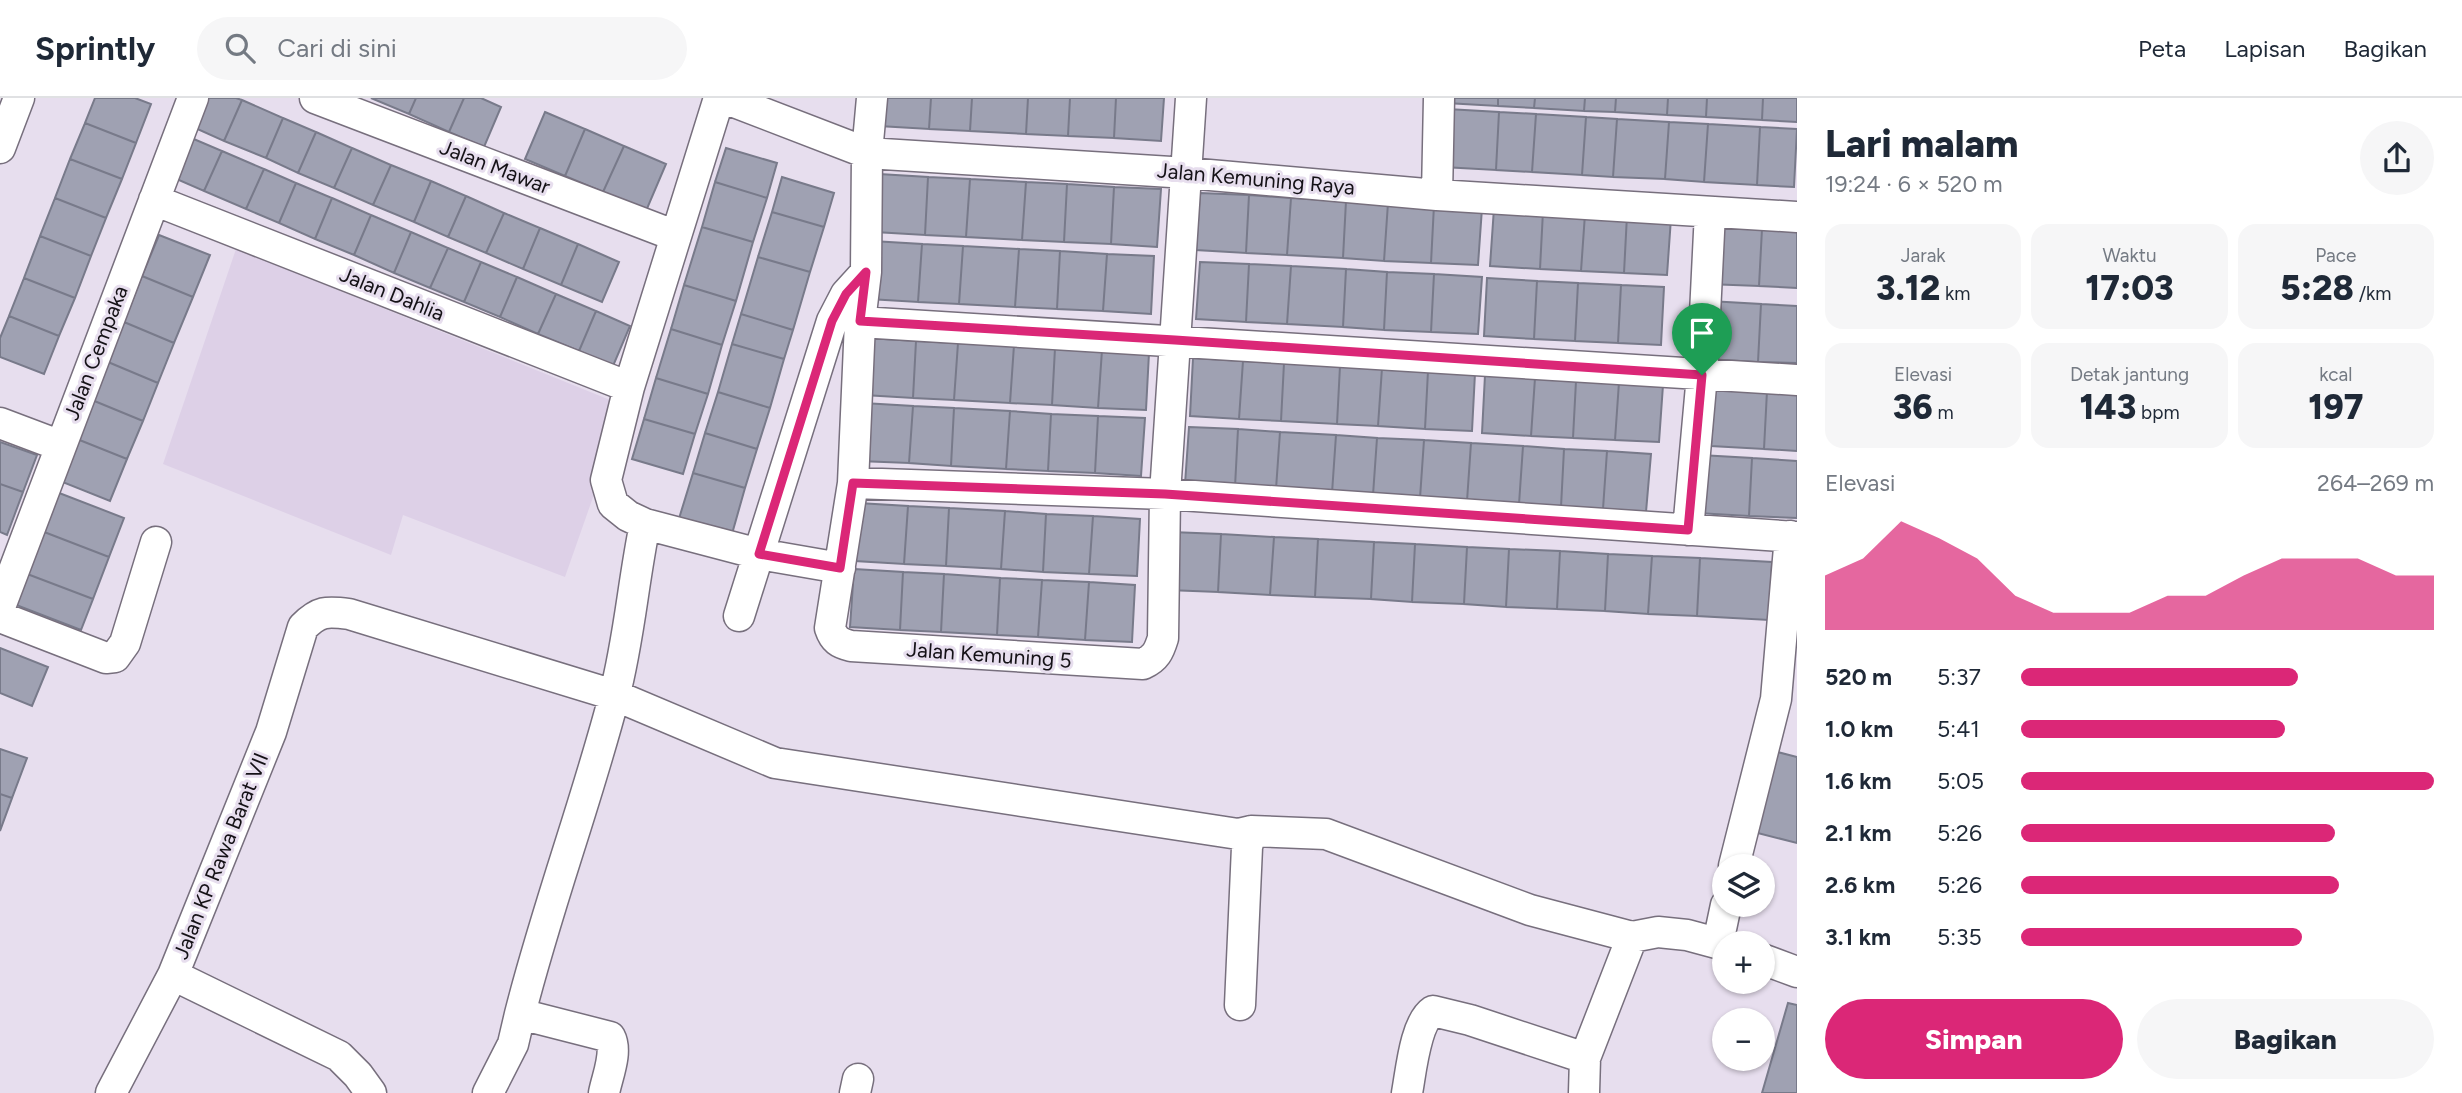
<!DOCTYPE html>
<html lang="id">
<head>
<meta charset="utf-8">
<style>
	body { margin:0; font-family:Figtree,sans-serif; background:#f6f6f7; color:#1f2937; height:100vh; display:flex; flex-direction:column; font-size:26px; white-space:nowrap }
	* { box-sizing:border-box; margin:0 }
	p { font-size:23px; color:#747a83 }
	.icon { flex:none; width:38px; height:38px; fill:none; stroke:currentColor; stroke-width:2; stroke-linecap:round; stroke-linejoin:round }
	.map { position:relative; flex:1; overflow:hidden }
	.side { display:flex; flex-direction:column; background:#fff; width:665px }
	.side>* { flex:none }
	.tools { position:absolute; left:1712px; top:756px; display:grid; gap:14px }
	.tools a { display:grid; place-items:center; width:63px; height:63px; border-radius:50%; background:#fff; box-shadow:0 2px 5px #0004; font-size:35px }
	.pin { position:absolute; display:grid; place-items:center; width:60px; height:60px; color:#fff; margin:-72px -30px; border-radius:50% 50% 50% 0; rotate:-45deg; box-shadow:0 0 7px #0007 }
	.pin .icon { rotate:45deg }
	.round { display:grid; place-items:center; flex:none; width:74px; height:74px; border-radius:37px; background:#f6f6f7 }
	.summary { display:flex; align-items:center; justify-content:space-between; height:119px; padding:0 28px }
	h1 { font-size:38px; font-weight:800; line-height:52px }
	.stats { display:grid; grid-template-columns:repeat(3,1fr); gap:10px; height:119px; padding:7px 28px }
	.stats div { display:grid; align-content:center; border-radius:18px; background:#f6f6f7; text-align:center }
	.stats b { font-size:35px; font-weight:800 }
	.stats small { font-size:19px; font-weight:400 }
	.stats p { font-size:19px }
	.chart { height:196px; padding:14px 28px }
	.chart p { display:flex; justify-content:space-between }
	.chart svg { width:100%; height:126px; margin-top:7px; fill:#db2777; opacity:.7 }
	.cta { display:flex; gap:14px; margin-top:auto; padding:14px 28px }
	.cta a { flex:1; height:80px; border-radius:42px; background:#db2777; color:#fff; font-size:28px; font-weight:800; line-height:80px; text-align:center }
	.cta a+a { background:#f6f6f7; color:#1f2937 }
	ul { padding:0 28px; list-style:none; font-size:23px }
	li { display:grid; grid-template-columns:112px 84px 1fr; align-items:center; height:52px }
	li i { height:18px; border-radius:9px; background:#db2777 }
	header { display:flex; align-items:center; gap:42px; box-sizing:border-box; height:98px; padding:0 35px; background:#fff; border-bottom:2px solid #e0e1e3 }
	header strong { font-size:33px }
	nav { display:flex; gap:38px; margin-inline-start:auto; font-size:24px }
	.search { width:490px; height:63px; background:#f6f6f7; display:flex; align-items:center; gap:18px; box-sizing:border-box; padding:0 24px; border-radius:38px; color:#747a83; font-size:26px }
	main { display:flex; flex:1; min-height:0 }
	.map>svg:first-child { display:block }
	.built { fill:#ddd0e7 }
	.building { fill:#9fa1b2; stroke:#787a8a; stroke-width:2 }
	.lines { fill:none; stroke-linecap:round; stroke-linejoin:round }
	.street-casing { stroke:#776f7d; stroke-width:33 }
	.street { stroke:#fff; stroke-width:30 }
	.route-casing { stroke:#fff; stroke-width:14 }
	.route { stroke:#db2777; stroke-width:9 }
	.labels { text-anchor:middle; stroke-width:6; stroke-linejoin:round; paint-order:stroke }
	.street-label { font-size:21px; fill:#141116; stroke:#e7deee }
</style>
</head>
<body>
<header>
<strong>Sprintly</strong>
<div class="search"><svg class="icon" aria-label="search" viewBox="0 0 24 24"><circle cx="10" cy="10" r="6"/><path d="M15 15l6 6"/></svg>Cari di sini</div>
<nav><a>Peta</a><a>Lapisan</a><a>Bagikan</a></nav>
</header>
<main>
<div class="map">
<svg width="1797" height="995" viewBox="0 0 1797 995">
	<rect width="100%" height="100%" fill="#e7deee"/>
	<path class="built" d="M236 151 625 308 565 479 403 417 391 457 163 366Z"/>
	<path class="building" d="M95 0H135L151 6 136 45 85 25Z
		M195 0H236L242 2 224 43 184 25Z
		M371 0H416L409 16Z
		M416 0H464L449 34 409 16Z
		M464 0H481L501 9 484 49 449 34Z
		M881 0H931L929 31 879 28Z
		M931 0H972L970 33 929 31Z
		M972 0H1028L1026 36 970 33Z
		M1028 0H1070L1068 38 1026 36Z
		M1070 0H1116L1114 40 1068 38Z
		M1116 0H1164L1161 43 1114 40Z
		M1446 0H1498V8L1446 5Z
		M1498 0H1535L1534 10 1498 8Z
		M1535 0H1585L1584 13 1534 10Z
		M1585 0H1616L1615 14 1584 13Z
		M1616 0H1668L1667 17 1615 14Z
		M1668 0H1707L1706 19 1667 17Z
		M1707 0H1763L1762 22 1706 19Z
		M1763 0H1797V24L1762 22Z
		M242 2 283 20 266 60 224 43Z
		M1447 11 1499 14 1496 72 1443 69Z
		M545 14 585 31 565 78 525 61Z
		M1499 14 1536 16 1532 74 1496 72Z
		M1536 16 1586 19 1582 77 1532 74Z
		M1586 19 1617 21 1613 79 1582 77Z
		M283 20 316 34 298 75 266 60Z
		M1617 21 1669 24 1665 81 1613 79Z
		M1669 24 1708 26 1704 84 1665 81Z
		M85 25 136 45 122 81 70 61Z
		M1708 26 1760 29 1757 87 1704 84Z
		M1760 29 1797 31 1794 89 1757 87Z
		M585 31 624 48 603 94 565 78Z
		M316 34 352 50 334 90 298 75Z
		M182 36 222 53 204 93 165 76Z
		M624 48 666 66 646 113 603 94Z
		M352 50 391 67 373 107 334 90Z
		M726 50 777 65 767 100 715 84Z
		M222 53 264 71 246 111 204 93Z
		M70 61 122 81 106 120 55 100Z
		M391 67 431 83 414 124 373 107Z
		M264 71 296 85 279 125 246 111Z
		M879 76 928 79 925 137 875 134Z
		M782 79 834 95 824 129 772 114Z
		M928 79 970 81 966 139 925 137Z
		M970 81 1026 84 1022 142 966 139Z
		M431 83 466 98 448 139 414 124Z
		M715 84 767 100 753 144 702 129Z
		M1026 84 1067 86 1064 144 1022 142Z
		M296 85 332 100 315 141 279 125Z
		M1067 86 1114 89 1111 146 1064 144Z
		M1114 89 1161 91 1157 149 1111 146Z
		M1200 95 1249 97 1246 155 1196 152Z
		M1249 97 1291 100 1287 157 1246 155Z
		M466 98 504 115 486 155 448 139Z
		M55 100 106 120 91 158 40 138Z
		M332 100 371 117 354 157 315 141Z
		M1291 100 1346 103 1343 160 1287 157Z
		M1346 103 1388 105 1384 163 1343 160Z
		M1388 105 1434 107 1431 165 1384 163Z
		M1434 107 1482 110 1478 167 1431 165Z
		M1494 110 1543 113 1540 171 1490 168Z
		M1543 113 1585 116 1581 173 1540 171Z
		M772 114 824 129 810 174 758 159Z
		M504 115 540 130 523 171 486 155Z
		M1585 116 1627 117 1624 175 1581 173Z
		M371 117 411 134 394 175 354 157Z
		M1627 117 1671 120 1667 177 1624 175Z
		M1710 128 1762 131 1759 188 1707 186Z
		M702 129 753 144 736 203 684 187Z
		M540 130 578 146 561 187 523 171Z
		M1762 131 1797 133V190L1759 188Z
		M411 134 448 150 430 190 394 175Z
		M159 137 210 157 193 199 142 178Z
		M40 138 91 158 75 200 24 180Z
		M872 143 922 146 918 204 869 201Z
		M578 146 619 164 602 204 561 187Z
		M922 146 963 148 959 206 918 204Z
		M963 148 1019 151 1015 209 959 206Z
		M448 150 481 164 464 204 430 190Z
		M1019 151 1060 153 1057 211 1015 209Z
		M1060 153 1107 156 1103 213 1057 211Z
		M1107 156 1154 158 1151 216 1103 213Z
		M758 159 810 174 793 232 741 216Z
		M481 164 517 179 500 219 464 204Z
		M1200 164 1249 166 1246 224 1196 221Z
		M1249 166 1291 168 1287 226 1246 224Z
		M1291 168 1346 171 1343 229 1287 226Z
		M1346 171 1387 174 1384 232 1343 229Z
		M1387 174 1434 176 1431 234 1384 232Z
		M1434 176 1482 179 1478 236 1431 234Z
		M142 178 193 199 174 245 124 224Z
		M517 179 556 196 538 236 500 219Z
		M24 180 75 200 59 238 9 218Z
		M1487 180 1537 183 1534 241 1484 238Z
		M1537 183 1578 185 1575 243 1534 241Z
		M1578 185 1621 187 1618 245 1575 243Z
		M684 187 736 203 722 247 671 231Z
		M1621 187 1664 189 1661 247 1618 245Z
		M556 196 596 213 579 253 538 236Z
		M1709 203 1761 206 1758 264 1706 261Z
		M1761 206 1797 208V265L1758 264Z
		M596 213 630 228 613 268 579 253Z
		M741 216 793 232 784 261 732 246Z
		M9 218 59 238 44 276 0 259V240Z
		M124 224 174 245 158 285 108 264Z
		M671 231 722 247 708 296 656 280Z
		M867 240 916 243 913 300 864 297Z
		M916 243 958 245 954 302 913 300Z
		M958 245 1014 247 1010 305 954 302Z
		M732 246 784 261 770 310 718 294Z
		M1014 247 1055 250 1052 307 1010 305Z
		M1055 250 1102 252 1098 310 1052 307Z
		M1102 252 1149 255 1146 312 1098 310Z
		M1193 260 1243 263 1239 321 1190 318Z
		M1243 263 1284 265 1281 323 1239 321Z
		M108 264 158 285 143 323 92 302Z
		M1284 265 1340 268 1337 326 1281 323Z
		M1340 268 1382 270 1378 328 1337 326Z
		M1382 270 1428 273 1425 331 1378 328Z
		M1428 273 1475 275 1472 333 1425 331Z
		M1485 277 1535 280 1531 338 1482 335Z
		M656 280 708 296 695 336 644 321Z
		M1535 280 1576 283 1573 340 1531 338Z
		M1576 283 1619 284 1615 342 1573 340Z
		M1619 284 1663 287 1659 344 1615 342Z
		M1715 290 1767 293 1764 351 1711 348Z
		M1767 293 1797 295V353L1764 351Z
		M718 294 770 310 757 351 705 335Z
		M92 302 143 323 127 361 77 341Z
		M863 305 913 308 909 365 859 363Z
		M913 308 954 310 951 368 909 365Z
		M954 310 1010 313 1006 371 951 368Z
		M1010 313 1051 316 1048 373 1006 371Z
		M1051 316 1098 318 1095 375 1048 373Z
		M1098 318 1145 320 1141 378 1095 375Z
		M644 321 695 336 683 376 632 361Z
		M1189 329 1238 331 1235 389 1185 386Z
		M1238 331 1280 334 1276 391 1235 389Z
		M1280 334 1336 337 1332 395 1276 391Z
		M705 335 757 351 745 390 693 375Z
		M1336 337 1377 340 1373 397 1332 395Z
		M1377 340 1424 342 1420 400 1373 397Z
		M77 341 127 361 110 403 60 383Z
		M1424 342 1471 345 1467 403 1420 400Z
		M0 344 37 357 23 394 0 386Z
		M1471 345 1523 348 1519 406 1467 403Z
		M1523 348 1564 351 1561 409 1519 406Z
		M1564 351 1607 353 1603 411 1561 409Z
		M1607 353 1651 356 1646 414 1603 411Z
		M1700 357 1752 360 1749 418 1697 415Z
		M1752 360 1797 363V420L1749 418Z
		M693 375 745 390 730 443 677 427Z
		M0 386 23 394 7 437 0 434Z
		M54 393 124 420 109 459 39 432Z
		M858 405 908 408 904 466 855 463Z
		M908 408 949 410 946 468 904 466Z
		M949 410 1005 413 1001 471 946 468Z
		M1005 413 1046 416 1043 474 1001 471Z
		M1046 416 1093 418 1089 476 1043 474Z
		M1093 418 1140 421 1137 478 1089 476Z
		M39 432 109 459 93 501 22 474Z
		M1171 434 1221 436 1218 494 1168 492Z
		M1221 436 1274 439 1270 497 1218 494Z
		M1274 439 1318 441 1315 499 1270 497Z
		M1318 441 1374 444 1371 501 1315 499Z
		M1374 444 1415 446 1412 504 1371 501Z
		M1415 446 1467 449 1464 506 1412 504Z
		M1467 449 1509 451 1506 509 1464 506Z
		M1509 451 1560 453 1557 511 1506 509Z
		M1560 453 1608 456 1605 513 1557 511Z
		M1608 456 1652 458 1648 516 1605 513Z
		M1652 458 1700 460 1697 518 1648 516Z
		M1700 460 1772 464 1769 522 1697 518Z
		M854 471 903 474 900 532 850 529Z
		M22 474 93 501 81 532 11 505Z
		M903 474 944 476 941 534 900 532Z
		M944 476 1000 480 997 537 941 534Z
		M1000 480 1042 482 1038 539 997 537Z
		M1042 482 1089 484 1085 542 1038 539Z
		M1089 484 1135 487 1132 544 1085 542Z
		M0 550 48 569 32 608 0 595Z
		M0 651 27 660 12 700 0 696Z
		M1766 651 1797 659V745L1746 732Z
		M0 696 12 700 0 733Z
		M1788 905 1797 907V995H1762Z"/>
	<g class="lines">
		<defs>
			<path id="street" d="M315 0 676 138
				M719 0 629 289 606 382 613 406 628 418 645 426 759 456 840 470
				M724 0 867 55 1187 75 1437 97 1797 119
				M872 0 867 55 866 174 860 224 853 385 830 530C834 542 839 545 851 548L1143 566C1156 560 1159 553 1163 540L1165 396 1191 0
				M0 50 19 0
				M1437 97 1439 0
				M154 102 629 289
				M860 224 1797 282
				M0 325 61 348
				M853 385 1165 396 1797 439
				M1688 432 1702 277 1710 114
				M0 509 193 0
				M739 518 832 223 846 196 866 174
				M0 519 106 560 115 559 125 545 156 444
				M1734 768 1776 601 1790 438
				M1718 845 1726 807
				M1762 861 1797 874
				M173 877 339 958 358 977 371 995
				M1240 907 1247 749 1251 733
				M111 995 173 877 271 634 303 529C319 513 326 513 349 516L614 597 775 665 1238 736 1251 733 1326 736 1530 812 1632 839 1658 834 1687 837 1724 847
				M488 995 513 946 520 916
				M604 995C607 979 618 954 610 939L520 916C547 809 586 706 614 599 629 543 633 484 645 426
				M855 995 858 981
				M1407 995C1411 974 1415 925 1433 913L1470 922 1585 960
				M1584 995 1585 960 1632 839"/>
		</defs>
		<use href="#street" class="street-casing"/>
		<use href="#street" class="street"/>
	</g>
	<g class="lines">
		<defs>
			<path id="route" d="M866 174 860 223 1175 242 1702 277 1688 432 1165 396 853 385 840 470 759 456 832 223 846 196Z"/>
		</defs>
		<use href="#route" class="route-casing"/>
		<use href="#route" class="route"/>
	</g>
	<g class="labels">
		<g class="street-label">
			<text transform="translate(495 69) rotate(21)" y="7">Jalan Mawar</text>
			<text transform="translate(1256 81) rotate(5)" y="7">Jalan Kemuning Raya</text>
			<text transform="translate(392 196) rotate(22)" y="7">Jalan Dahlia</text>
			<text transform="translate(96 255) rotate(-69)" y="7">Jalan Cempaka</text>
			<text transform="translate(989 557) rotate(4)" y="7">Jalan Kemuning 5</text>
			<text transform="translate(221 758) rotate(-68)" y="7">Jalan KP Rawa Barat VII</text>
		</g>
	</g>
</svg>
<div class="tools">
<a><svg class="icon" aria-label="layers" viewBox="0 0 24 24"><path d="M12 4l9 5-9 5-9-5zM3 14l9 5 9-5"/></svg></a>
<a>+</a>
<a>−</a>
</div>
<div class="pin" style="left:1702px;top:277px;background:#1e9e55"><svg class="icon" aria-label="arrive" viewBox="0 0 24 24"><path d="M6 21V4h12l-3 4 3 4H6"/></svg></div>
</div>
<section class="side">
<div class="summary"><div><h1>Lari malam</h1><p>19:24 · 6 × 520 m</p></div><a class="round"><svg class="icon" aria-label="share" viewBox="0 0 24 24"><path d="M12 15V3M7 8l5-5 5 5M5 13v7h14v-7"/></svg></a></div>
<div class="stats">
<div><p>Jarak</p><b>3.12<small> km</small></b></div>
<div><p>Waktu</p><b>17:03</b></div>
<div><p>Pace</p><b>5:28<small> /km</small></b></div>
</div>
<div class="stats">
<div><p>Elevasi</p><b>36<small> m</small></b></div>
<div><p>Detak jantung</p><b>143<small> bpm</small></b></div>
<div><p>kcal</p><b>197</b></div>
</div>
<div class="chart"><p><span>Elevasi</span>264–269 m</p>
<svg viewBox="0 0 160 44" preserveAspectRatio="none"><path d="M0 44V25L10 19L20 6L30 12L40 19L50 32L60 38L70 38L80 38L90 32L100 32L110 25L120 19L130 19L140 19L150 25L160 25V44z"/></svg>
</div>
<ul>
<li><b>520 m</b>5:37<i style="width:67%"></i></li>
<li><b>1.0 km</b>5:41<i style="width:64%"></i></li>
<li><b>1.6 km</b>5:05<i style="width:100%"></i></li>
<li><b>2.1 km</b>5:26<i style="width:76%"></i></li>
<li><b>2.6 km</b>5:26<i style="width:77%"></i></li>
<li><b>3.1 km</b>5:35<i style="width:68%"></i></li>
</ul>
<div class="cta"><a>Simpan</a><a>Bagikan</a></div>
</section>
</main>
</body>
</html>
